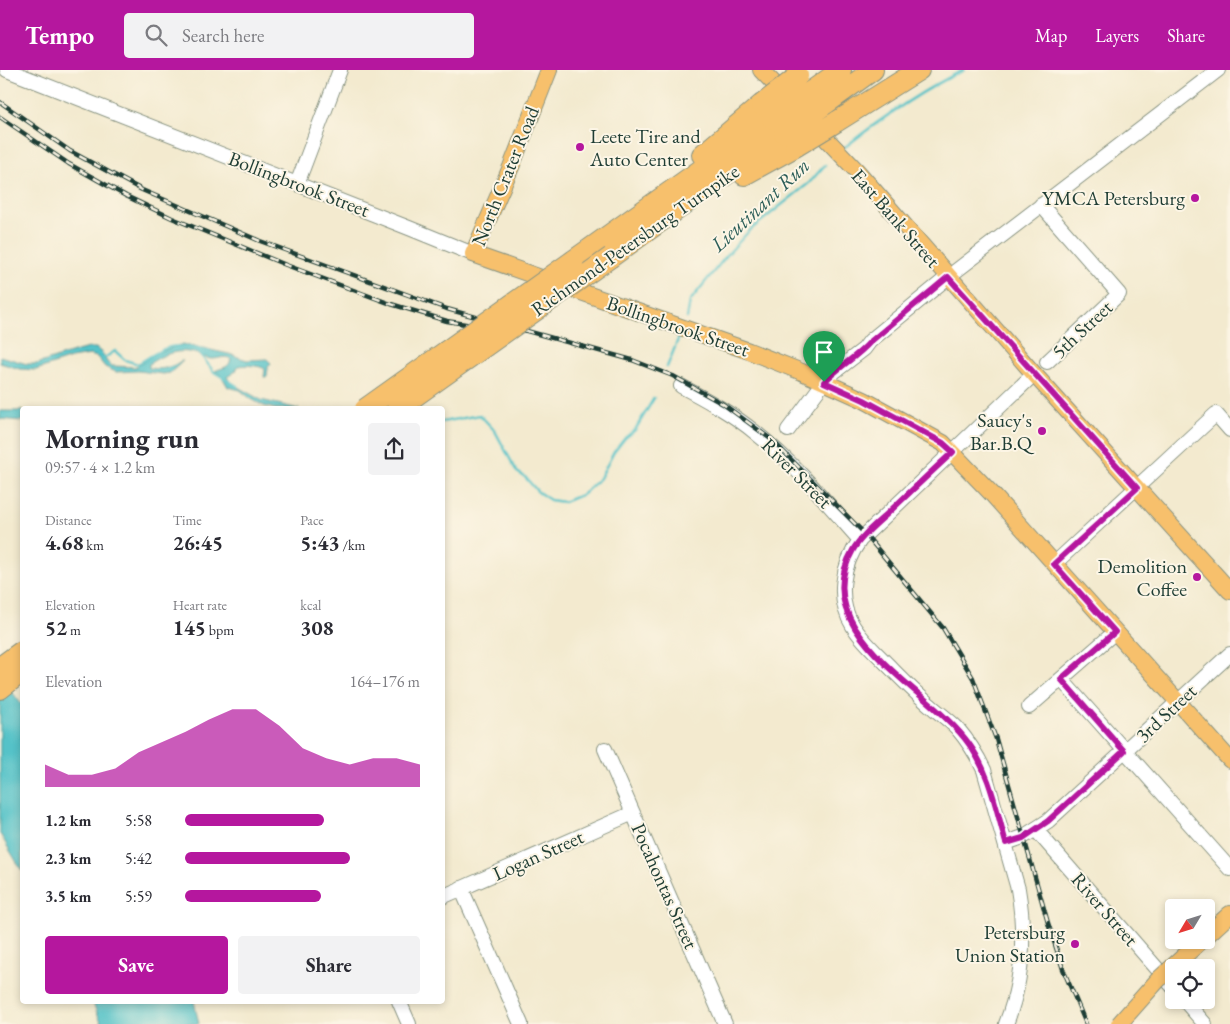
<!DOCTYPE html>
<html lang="en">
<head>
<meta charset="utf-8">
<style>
	body { margin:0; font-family:"EB Garamond",serif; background:#f2f2f3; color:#2b2b33; height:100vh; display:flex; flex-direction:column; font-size:19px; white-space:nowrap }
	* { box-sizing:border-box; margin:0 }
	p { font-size:16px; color:#7c7c81 }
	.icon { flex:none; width:28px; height:28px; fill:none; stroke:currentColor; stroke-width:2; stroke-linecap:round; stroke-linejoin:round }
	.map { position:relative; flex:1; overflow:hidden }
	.drawer { position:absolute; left:20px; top:336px; width:425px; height:598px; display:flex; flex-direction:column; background:#fff; border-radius:5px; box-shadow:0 2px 8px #0003 }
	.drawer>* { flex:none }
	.needle { width:32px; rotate:232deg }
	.tools { position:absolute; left:1165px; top:829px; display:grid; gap:10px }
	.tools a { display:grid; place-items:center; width:50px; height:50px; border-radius:5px; background:#fff; box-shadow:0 2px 8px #0003; font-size:25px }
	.pin { position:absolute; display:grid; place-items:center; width:42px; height:42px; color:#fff; margin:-51px -21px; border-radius:50% 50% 50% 0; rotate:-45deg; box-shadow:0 0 5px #0007 }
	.pin .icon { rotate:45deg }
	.round { display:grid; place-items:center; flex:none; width:52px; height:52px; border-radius:5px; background:#f2f2f3 }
	.headline { display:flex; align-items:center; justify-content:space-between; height:85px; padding:0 25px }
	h1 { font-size:28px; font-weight:700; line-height:38px }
	.stats { display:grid; grid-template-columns:repeat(3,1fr); gap:8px; height:85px; padding:5px 25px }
	.stats div { display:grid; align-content:center }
	.stats b { font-size:21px; font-weight:700 }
	.stats small { font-size:14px; font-weight:400 }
	.stats p { font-size:14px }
	.chart { height:140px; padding:10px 25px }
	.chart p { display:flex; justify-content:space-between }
	.chart svg { width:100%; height:90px; margin-top:5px; fill:#b5179e; opacity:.7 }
	.primary-button { display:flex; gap:10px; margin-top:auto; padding:10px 25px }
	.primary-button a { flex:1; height:58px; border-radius:5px; background:#b5179e; color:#fff; font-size:20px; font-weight:700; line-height:58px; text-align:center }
	.primary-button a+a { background:#f2f2f3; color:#2b2b33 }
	ul { padding:0 25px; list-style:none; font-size:16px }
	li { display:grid; grid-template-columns:80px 60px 1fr; align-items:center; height:38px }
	li i { height:12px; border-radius:6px; background:#b5179e }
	header { display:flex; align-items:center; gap:30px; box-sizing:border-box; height:70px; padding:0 25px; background:#b5179e; color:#fff }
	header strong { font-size:24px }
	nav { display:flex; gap:28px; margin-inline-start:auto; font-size:18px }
	.search { width:350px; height:45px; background:#f2f2f3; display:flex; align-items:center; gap:12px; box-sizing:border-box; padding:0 18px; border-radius:5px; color:#7c7c81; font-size:19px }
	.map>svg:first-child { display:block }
	.water { fill:#54c2c8; stroke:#3a807e }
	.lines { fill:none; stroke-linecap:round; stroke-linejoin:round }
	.stream { stroke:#54c2c8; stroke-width:2.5 }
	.minor-casing { stroke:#899482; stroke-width:16 }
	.major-casing { stroke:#899482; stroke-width:18 }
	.highway-casing { stroke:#899482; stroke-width:22 }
	.minor { stroke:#fff; stroke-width:14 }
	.major { stroke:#f7c06c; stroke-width:16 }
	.highway { stroke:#f7c06c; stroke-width:20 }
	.rail-casing { stroke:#1f3d34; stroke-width:4.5 }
	.rail { stroke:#fcf5e5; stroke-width:2.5; stroke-dasharray:8; stroke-linecap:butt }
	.major-bridge-casing { stroke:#899482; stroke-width:18; stroke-linecap:butt }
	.highway-bridge-casing { stroke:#899482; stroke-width:22; stroke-linecap:butt }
	.major-bridge { stroke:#f7c06c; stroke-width:16 }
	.highway-bridge { stroke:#f7c06c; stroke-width:20 }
	.route-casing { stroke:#fff; stroke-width:10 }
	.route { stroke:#b5179e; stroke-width:6 }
	.poi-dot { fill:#b5179e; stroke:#fcf5e5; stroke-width:2 }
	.labels { text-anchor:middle; stroke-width:4; stroke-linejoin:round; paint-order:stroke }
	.poi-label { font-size:20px; fill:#1f3d34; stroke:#fcf5e5; text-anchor:end }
	.street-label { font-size:20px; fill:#1f3d34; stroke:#fcf5e5 }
	.water-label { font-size:21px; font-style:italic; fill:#2c5e59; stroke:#fcf5e5 }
</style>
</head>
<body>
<header>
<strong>Tempo</strong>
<div class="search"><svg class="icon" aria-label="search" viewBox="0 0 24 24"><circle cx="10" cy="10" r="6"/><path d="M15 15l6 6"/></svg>Search here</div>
<nav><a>Map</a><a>Layers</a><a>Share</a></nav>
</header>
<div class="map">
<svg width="1230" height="954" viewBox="0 0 1230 954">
	<rect width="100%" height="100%" fill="#fcf5e5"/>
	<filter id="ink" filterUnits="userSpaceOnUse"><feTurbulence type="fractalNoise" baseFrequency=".02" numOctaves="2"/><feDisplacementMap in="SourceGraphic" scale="10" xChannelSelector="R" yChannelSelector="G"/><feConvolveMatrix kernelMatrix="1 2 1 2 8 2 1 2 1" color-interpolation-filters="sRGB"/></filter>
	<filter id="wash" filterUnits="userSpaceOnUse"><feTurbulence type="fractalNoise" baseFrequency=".0096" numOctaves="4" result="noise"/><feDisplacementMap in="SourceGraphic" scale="20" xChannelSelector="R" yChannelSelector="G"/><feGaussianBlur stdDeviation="1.12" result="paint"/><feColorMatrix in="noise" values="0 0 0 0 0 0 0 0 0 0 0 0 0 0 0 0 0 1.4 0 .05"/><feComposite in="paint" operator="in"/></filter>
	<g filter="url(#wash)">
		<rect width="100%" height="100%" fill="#f3eacf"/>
		<path class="water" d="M183 274 229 284 247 290 267 289 271 293 268 297 267 307H264L265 299C259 295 246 295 238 296L236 301 227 307 231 313 261 330 299 339H275L264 336 251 329 240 320 228 317 221 305 215 301C222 297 229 299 231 289 224 285 220 289 212 289 207 289 202 286 197 284 179 278 163 284 149 294V298C162 300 171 298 181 291H183L170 303 163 304 138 301 116 302 105 297 97 287 90 285 71 288 36 300 20 299 0 293V286L27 294H37L70 283 88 278H96L103 284 107 292 112 296 136 297 155 284Z
			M22 339V351L0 349V341H18Z
			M0 606 22 635V801L0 764Z
			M92 931H194L199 954H102Z"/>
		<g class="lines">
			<path class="stream" d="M845 77C882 48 922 20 964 0
				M687 248 690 231 727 185 749 161 809 113 825 95
				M200 284 214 302 237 316
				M103 289 115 281 125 290 138 294C150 287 168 273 182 277
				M667 297 679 267
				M442 352 480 345 495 361 517 402 525 407 538 422 550 430 564 432 583 424 600 408 614 382 625 368 635 360 654 328"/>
		</g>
	</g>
	<g filter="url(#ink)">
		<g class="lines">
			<defs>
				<path id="minor" d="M7 0 409 158 473 184
					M297 114 340 0
					M1041 135 1119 224 1047 292
					M681 316C707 330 733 344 756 363 795 394 827 433 860 470
					M788 360 824 312 834 302 864 279 870 271 948 207 1218 0
					M1054 494 1216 344 1230 360
					M1061 609 1230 799
					M1029 637 1115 562
					M605 679 725 954
					M1036 760 1174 918
					M1006 773 1023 767 1048 751 1230 584
					M461 818 521 954
					M442 827 633 743
					M1184 930 1205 954
					M399 931 409 954
					M1006 954C1023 910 1026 865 1018 819L984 700C977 685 968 671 957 658 949 650 939 643 931 636 914 622 899 606 884 591 873 580 861 569 853 556 836 529 842 495 860 470L1034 304"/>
				<path id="major" d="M549 0 511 97 473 184 749 281 802 302 864 330 943 373 992 424 1230 690
					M761 0 789 29
					M812 54 857 101 1034 304 1230 521
					M1206 866 1230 844"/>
				<path id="highway" d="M810 22 841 0
					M823 36 873 0
					M836 52 919 0
					M702 85 761 35
					M744 105 795 77
					M611 187 784 63
					M574 190 772 49
					M0 597 22 581
					M0 619 22 602"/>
			</defs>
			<use href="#minor" class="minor-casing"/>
			<use href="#major" class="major-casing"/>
			<use href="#highway" class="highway-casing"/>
			<use href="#minor" class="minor"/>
			<use href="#major" class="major"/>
			<use href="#highway" class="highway"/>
			<defs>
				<path id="rail" d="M0 32 70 81 142 120 260 171 447 239 632 290 673 306 723 334 772 370 866 465 943 558 973 608 996 669 1048 853 1063 899 1086 954
					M0 47 69 94 126 126 172 148 286 195 391 234 447 251 490 258"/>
			</defs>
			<use href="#rail" class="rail-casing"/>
			<use href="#rail" class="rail"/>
			<defs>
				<path id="major-bridge" d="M1119 954 1158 910 1202 870"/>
				<path id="highway-bridge" d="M761 35 798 6
					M772 49 810 22
					M784 63 823 36
					M795 77 836 52
					M365 339 574 190
					M397 339 611 187"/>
			</defs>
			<use href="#major-bridge" class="major-bridge-casing"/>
			<use href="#highway-bridge" class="highway-bridge-casing"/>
			<use href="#major-bridge" class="major-bridge"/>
			<use href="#highway-bridge" class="highway-bridge"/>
		</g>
	</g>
	<g class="lines" filter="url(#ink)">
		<defs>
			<path id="route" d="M948 207 1137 418 1054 494 1115 562 1061 609 1124 681 1048 751 1023 768 1006 773C996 739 990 703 969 674 931 619 805 563 853 480 861 466 875 455 887 444 909 423 931 402 953 382L943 373 864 330 824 312C838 297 857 287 870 272Z"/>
		</defs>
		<use href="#route" class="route-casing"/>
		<use href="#route" class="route"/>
	</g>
	<g class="poi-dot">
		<circle cx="580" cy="77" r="5"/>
		<circle cx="1195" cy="128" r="5"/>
		<circle cx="1042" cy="361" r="5"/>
		<circle cx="1197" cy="507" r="5"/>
		<circle cx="1075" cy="874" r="5"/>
	</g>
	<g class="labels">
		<g class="poi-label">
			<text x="590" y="73" text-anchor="start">Leete Tire and<tspan x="590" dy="23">Auto Center</tspan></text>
			<text x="1185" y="135">YMCA Petersburg</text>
			<text x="1032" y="357">Saucy's<tspan x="1032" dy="23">Bar.B.Q</tspan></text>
			<text x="1187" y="503">Demolition<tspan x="1187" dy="23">Coffee</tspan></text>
			<text x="1065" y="869">Petersburg<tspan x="1065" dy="23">Union Station</tspan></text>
		</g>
		<g class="street-label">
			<text transform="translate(505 106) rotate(-68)" y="7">North Crater Road</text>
			<text transform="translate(299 114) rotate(21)" y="7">Bollingbrook Street</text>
			<text transform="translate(896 148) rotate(49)" y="7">East Bank Street</text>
			<text transform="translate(635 170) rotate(-35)" y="7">Richmond-Petersburg Turnpike</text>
			<text transform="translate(678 256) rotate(19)" y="7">Bollingbrook Street</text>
			<text transform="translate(1082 259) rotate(-43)" y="7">5th Street</text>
			<text transform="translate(797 403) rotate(45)" y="7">River Street</text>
			<text transform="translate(1166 643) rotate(-43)" y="7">3rd Street</text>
			<text transform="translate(538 785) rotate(-24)" y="7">Logan Street</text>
			<text transform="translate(665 816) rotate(66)" y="7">Pocahontas Street</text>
			<text transform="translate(1105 839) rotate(49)" y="7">River Street</text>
		</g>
		<g class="water-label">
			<text transform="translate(760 135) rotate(-43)" y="7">Lieutinant Run</text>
		</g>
	</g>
</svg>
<div class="tools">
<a><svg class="needle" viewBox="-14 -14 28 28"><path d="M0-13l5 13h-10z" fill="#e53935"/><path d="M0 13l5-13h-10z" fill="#7c7c81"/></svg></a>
<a><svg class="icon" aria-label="locate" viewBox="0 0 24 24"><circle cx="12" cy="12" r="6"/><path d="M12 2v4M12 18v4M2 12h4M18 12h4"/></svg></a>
</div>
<div class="pin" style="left:824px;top:312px;background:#1e9e55"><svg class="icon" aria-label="arrive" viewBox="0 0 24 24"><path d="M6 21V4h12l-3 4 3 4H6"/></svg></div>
<section class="drawer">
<div class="headline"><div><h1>Morning run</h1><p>09:57 · 4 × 1.2 km</p></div><a class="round"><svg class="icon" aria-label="share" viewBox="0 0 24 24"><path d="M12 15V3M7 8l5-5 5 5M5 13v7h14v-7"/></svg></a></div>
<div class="stats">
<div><p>Distance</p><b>4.68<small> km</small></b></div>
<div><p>Time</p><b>26:45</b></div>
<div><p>Pace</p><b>5:43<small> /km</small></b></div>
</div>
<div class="stats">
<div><p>Elevation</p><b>52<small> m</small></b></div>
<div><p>Heart rate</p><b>145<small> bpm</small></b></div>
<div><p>kcal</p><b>308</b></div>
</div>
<div class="chart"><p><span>Elevation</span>164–176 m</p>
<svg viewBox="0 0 160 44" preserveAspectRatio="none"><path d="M0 44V33L10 38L20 38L30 35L40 27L50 22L60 17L70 11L80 6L90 6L100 14L110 25L120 30L130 33L140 30L150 30L160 33V44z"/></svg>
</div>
<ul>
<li><b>1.2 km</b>5:58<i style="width:59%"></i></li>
<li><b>2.3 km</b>5:42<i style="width:70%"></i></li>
<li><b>3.5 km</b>5:59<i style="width:58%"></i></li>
</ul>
<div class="primary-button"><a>Save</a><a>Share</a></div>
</section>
</div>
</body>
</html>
